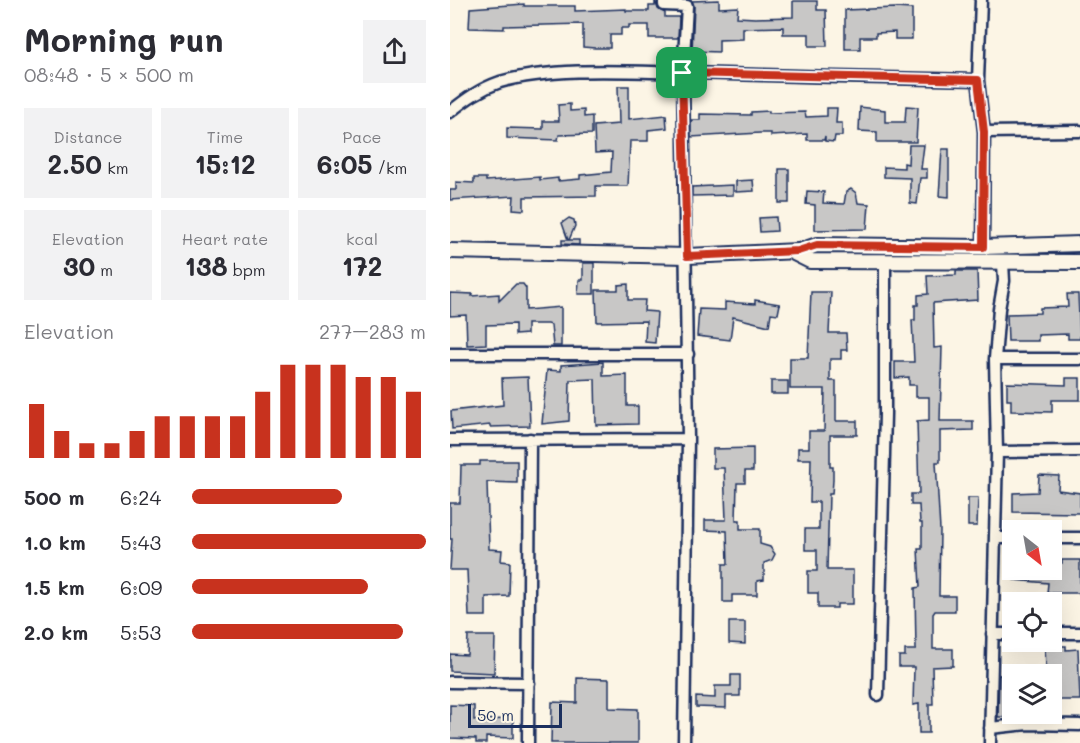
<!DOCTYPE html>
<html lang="en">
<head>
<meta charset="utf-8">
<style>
	body { margin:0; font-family:Mali,sans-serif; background:#f2f2f3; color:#2b2b33; height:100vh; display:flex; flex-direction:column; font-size:22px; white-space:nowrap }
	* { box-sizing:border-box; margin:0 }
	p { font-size:20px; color:#7c7c81 }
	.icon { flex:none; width:33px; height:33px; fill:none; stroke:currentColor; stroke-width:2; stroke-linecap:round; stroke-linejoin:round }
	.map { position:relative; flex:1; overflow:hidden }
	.details { display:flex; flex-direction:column; background:#fff; width:450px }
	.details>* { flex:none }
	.needle { width:39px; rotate:149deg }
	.buttons { position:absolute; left:552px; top:520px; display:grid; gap:12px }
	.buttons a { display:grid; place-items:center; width:60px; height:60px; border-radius:0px; background:#fff; box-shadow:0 6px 24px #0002; font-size:30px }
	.scale { position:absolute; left:18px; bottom:15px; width:94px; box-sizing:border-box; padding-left:6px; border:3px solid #1b2f5e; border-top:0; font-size:16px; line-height:21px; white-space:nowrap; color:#1b2f5e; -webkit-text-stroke:4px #fcf5e5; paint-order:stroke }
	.pin { position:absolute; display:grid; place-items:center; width:51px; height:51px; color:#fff; margin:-26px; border-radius:12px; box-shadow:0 3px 9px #0006 }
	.round { display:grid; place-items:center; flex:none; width:63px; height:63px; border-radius:0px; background:#f2f2f3 }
	.summary { display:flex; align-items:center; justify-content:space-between; height:102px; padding:0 24px }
	h1 { font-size:33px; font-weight:700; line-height:45px }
	.stats { display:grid; grid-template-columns:repeat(3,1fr); gap:9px; height:102px; padding:6px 24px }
	.stats div { display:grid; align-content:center; border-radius:0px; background:#f2f2f3; text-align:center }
	.stats b { font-size:26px; font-weight:700 }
	.stats small { font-size:16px; font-weight:400 }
	.stats p { font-size:16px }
	.chart { height:168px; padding:12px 24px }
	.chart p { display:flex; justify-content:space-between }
	.chart svg { width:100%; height:108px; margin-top:6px; stroke:#c8321e; stroke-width:6 }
	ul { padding:0 24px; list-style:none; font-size:20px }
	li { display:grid; grid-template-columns:96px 72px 1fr; align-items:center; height:45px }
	li i { height:15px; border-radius:8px; background:#c8321e }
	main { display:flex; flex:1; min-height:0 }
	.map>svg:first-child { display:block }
	.building { fill:#c8c7c6; stroke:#1b2f5e; stroke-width:1.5 }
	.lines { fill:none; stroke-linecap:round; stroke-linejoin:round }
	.minor-casing { stroke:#1b2f5e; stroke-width:15 }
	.tertiary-casing { stroke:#1b2f5e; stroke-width:18 }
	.minor { stroke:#fcf5e5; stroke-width:10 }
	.tertiary { stroke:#fcf5e5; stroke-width:14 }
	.route-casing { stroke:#fff; stroke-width:12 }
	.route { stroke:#c8321e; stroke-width:8 }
</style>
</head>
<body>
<main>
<section class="details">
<div class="summary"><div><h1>Morning run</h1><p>08:48 · 5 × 500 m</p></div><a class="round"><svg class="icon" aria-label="share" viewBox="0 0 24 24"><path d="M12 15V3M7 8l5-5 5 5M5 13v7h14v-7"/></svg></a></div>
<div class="stats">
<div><p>Distance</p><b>2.50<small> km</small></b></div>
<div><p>Time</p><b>15:12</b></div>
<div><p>Pace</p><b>6:05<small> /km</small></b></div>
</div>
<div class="stats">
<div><p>Elevation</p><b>30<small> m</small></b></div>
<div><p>Heart rate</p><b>138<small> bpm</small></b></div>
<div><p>kcal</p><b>172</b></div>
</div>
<div class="chart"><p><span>Elevation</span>277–283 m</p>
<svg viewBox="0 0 160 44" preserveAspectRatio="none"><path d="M5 44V22M15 44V33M25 44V38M35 44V38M45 44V33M55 44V27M65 44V27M75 44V27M85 44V27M95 44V17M105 44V6M115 44V6M125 44V6M135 44V11M145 44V11M155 44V17"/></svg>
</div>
<ul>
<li><b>500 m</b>6:24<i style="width:64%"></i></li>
<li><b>1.0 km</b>5:43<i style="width:100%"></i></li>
<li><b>1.5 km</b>6:09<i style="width:75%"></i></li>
<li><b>2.0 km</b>5:53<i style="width:90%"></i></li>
</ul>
</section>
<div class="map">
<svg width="630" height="743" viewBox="0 0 630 743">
	<rect width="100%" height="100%" fill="#fcf5e5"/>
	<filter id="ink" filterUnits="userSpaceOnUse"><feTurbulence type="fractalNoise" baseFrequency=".0167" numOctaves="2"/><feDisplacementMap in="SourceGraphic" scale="12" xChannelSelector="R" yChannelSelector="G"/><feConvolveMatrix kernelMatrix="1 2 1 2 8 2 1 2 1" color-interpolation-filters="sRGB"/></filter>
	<g filter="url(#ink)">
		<path class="building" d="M205 0 208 9 215 13V17H229L228 38H199V25H179V28H171V35H160V48H145L133 47V24L54 26V29L19 28 20 8 74 4V6H125V11L176 9V11H199V6H205Z
			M269 0V8L288 7 287 17 305 18 343 17V1H367V10H376L377 46H359V34H333V27L293 28V39L269 40V52L242 51 244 6 242 1Z
			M445 8 462 9V39H445V32L426 33V37H410V49H395V10Z
			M168 86H179V119L216 115 217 128 198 130V141H180L178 186H146V196L74 197V210L63 209 64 196 0 200V190H6V182L24 183V178H36V181L90 177V180L108 178V181L130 179V175L161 172 162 152 145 153 144 126 169 124Z
			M120 104V111L134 110V117L142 116V134L109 135 108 140 57 138V128L93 129V121H109L108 105Z
			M456 106 468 107 466 142H427V132L409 131 410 107 435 110V122H455Z
			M377 108H387L386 123H392V136H385L384 142 375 141V136L374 140H357V134L321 136V133H310L241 137V120H250V114L301 115V112L319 111V113L355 112 356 117 377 116Z
			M459 145H474L471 169H477V178H470L467 204 460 203V178L434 177V167L454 168V163L458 164Z
			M492 149H499V197L489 196Z
			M329 169H339V203H329Z
			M303 180 304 191 286 192V181Z
			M283 185V195L242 196V187Z
			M401 189 406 193 408 203 419 204 417 229 365 230V205L356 204 357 191 374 192 373 203 394 204 396 192Z
			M326 217 327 231 310 232 309 218Z
			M119 218 124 220 125 226 119 240H129V245L112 244V240H118L112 223Z
			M133 263H144V294H128L129 280H133Z
			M506 271H527L528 300 483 303 484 348 492 347 490 421H523V430L490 431V462H486L490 530 489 596H505V611H485L483 614V649H503V666L482 667 483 704H479V733H469V704L463 705 464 667H449V656H455V650H466L465 588 470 587 468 549H472V523H470L469 505H461V494H469L467 421 479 420V397H466V385H459V377L445 378V362H464L462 320H465V305H468V295L478 294 477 276 506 275Z
			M66 284H73L76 288V310L111 307V346H103L101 325 98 324H77V334L65 335V324L36 325V344L17 345 16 315 0 316V293L23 294 22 296 49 294V301Z
			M178 284V300H195L194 311 207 312 205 343 195 342 196 321 147 322 146 290H168V285Z
			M361 292H381L379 333H396L397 350H391V359H380V381H386V421H407V435H380V467H383V480L382 494H379L377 570H403V604H387V608H368V593H358V571H367V550H355V529H369V502H360L361 459H348V448H359V431H374L375 389H340V358H358Z
			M617 294H628L630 339H618V334L588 335V341H558L557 314 590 313V308L618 307Z
			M305 300 330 304 328 314 321 313 319 326 283 317 280 340 247 336 249 309 275 310V302L305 304Z
			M153 362V376L177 375V406H188V424L146 425 145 379 120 380 119 421 92 424 97 370 111 371V365Z
			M78 377 80 426 40 427V425L2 429 1 411 53 405 52 378Z
			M616 378H630V400H602V412L561 411V400H557V383L616 385Z
			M321 381H338V394H321Z
			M303 448V471H295V483H287L286 520H290V529H310V544L320 547 325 554 322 560 314 563V580L307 581V595H282V602H273V564H278L277 531 255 530V520H276L274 468H263V449Z
			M30 461H67V483L37 482 39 549 52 550 51 561 60 562 59 596 36 597V616H19L17 570H0L2 539H0V503H10L11 465H30Z
			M589 475 609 476 608 490 630 493V513L563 512V493L588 492Z
			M518 498H528L527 526H518Z
			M612 560H630V593H597L598 583 564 580V570H602V563H612Z
			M279 622H295V644L279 643Z
			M18 636H45L44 673 0 671V654L17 655Z
			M595 646H616V650L628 649 630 700H605L604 668H596Z
			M281 675H290V696H276V708L246 707V697L265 698V686H281Z
			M549 675H561L560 714H569V717H548Z
			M127 678 159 679V708L188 709V743H101L102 702 127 703Z
			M0 705 24 706V720L63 719V738L36 737V743H26V739L0 738Z"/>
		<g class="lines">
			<defs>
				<path id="minor" d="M214 0V5L237 6 233 73 238 439 234 743
					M531 0 528 80 534 132 533 247
					M0 112C16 99 30 89 50 82 106 66 183 72 241 73 337 76 432 78 528 80
					M534 132 630 131
					M0 354H238
					M545 359H630
					M0 440 238 439
					M547 452 630 451
					M546 538H562
					M602 538H630
					M602 633H630
					M542 634H562
					M0 682 79 683
					M428 695 435 414V262
					M540 728 578 724 630 725
					M78 743 80 439
					M540 743 547 452 545 359 549 309 554 281 553 263"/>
				<path id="tertiary" d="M0 251 237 256 348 251
					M344 253 360 261 630 262
					M344 253 367 245 533 247 630 244"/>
			</defs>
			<use href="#minor" class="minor-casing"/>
			<use href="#tertiary" class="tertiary-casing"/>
			<use href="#minor" class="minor"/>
			<use href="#tertiary" class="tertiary"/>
		</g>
	</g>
	<g class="lines" filter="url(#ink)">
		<defs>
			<path id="route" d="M232 73 528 80 534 132 533 247 367 245 348 251 237 256Z"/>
		</defs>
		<use href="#route" class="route-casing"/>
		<use href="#route" class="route"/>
	</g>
</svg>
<div class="buttons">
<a><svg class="needle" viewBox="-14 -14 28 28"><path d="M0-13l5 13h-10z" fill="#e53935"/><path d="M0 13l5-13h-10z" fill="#7c7c81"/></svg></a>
<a><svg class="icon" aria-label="locate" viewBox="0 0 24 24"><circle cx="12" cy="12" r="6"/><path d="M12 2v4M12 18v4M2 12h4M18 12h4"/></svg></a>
<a><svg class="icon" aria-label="layers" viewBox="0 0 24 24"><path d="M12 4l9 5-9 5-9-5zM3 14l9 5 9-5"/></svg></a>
</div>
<div class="scale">50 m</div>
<div class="pin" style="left:232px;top:73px;background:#1e9e55"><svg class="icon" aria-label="arrive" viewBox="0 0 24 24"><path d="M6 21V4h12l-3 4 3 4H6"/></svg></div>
</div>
</main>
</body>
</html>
